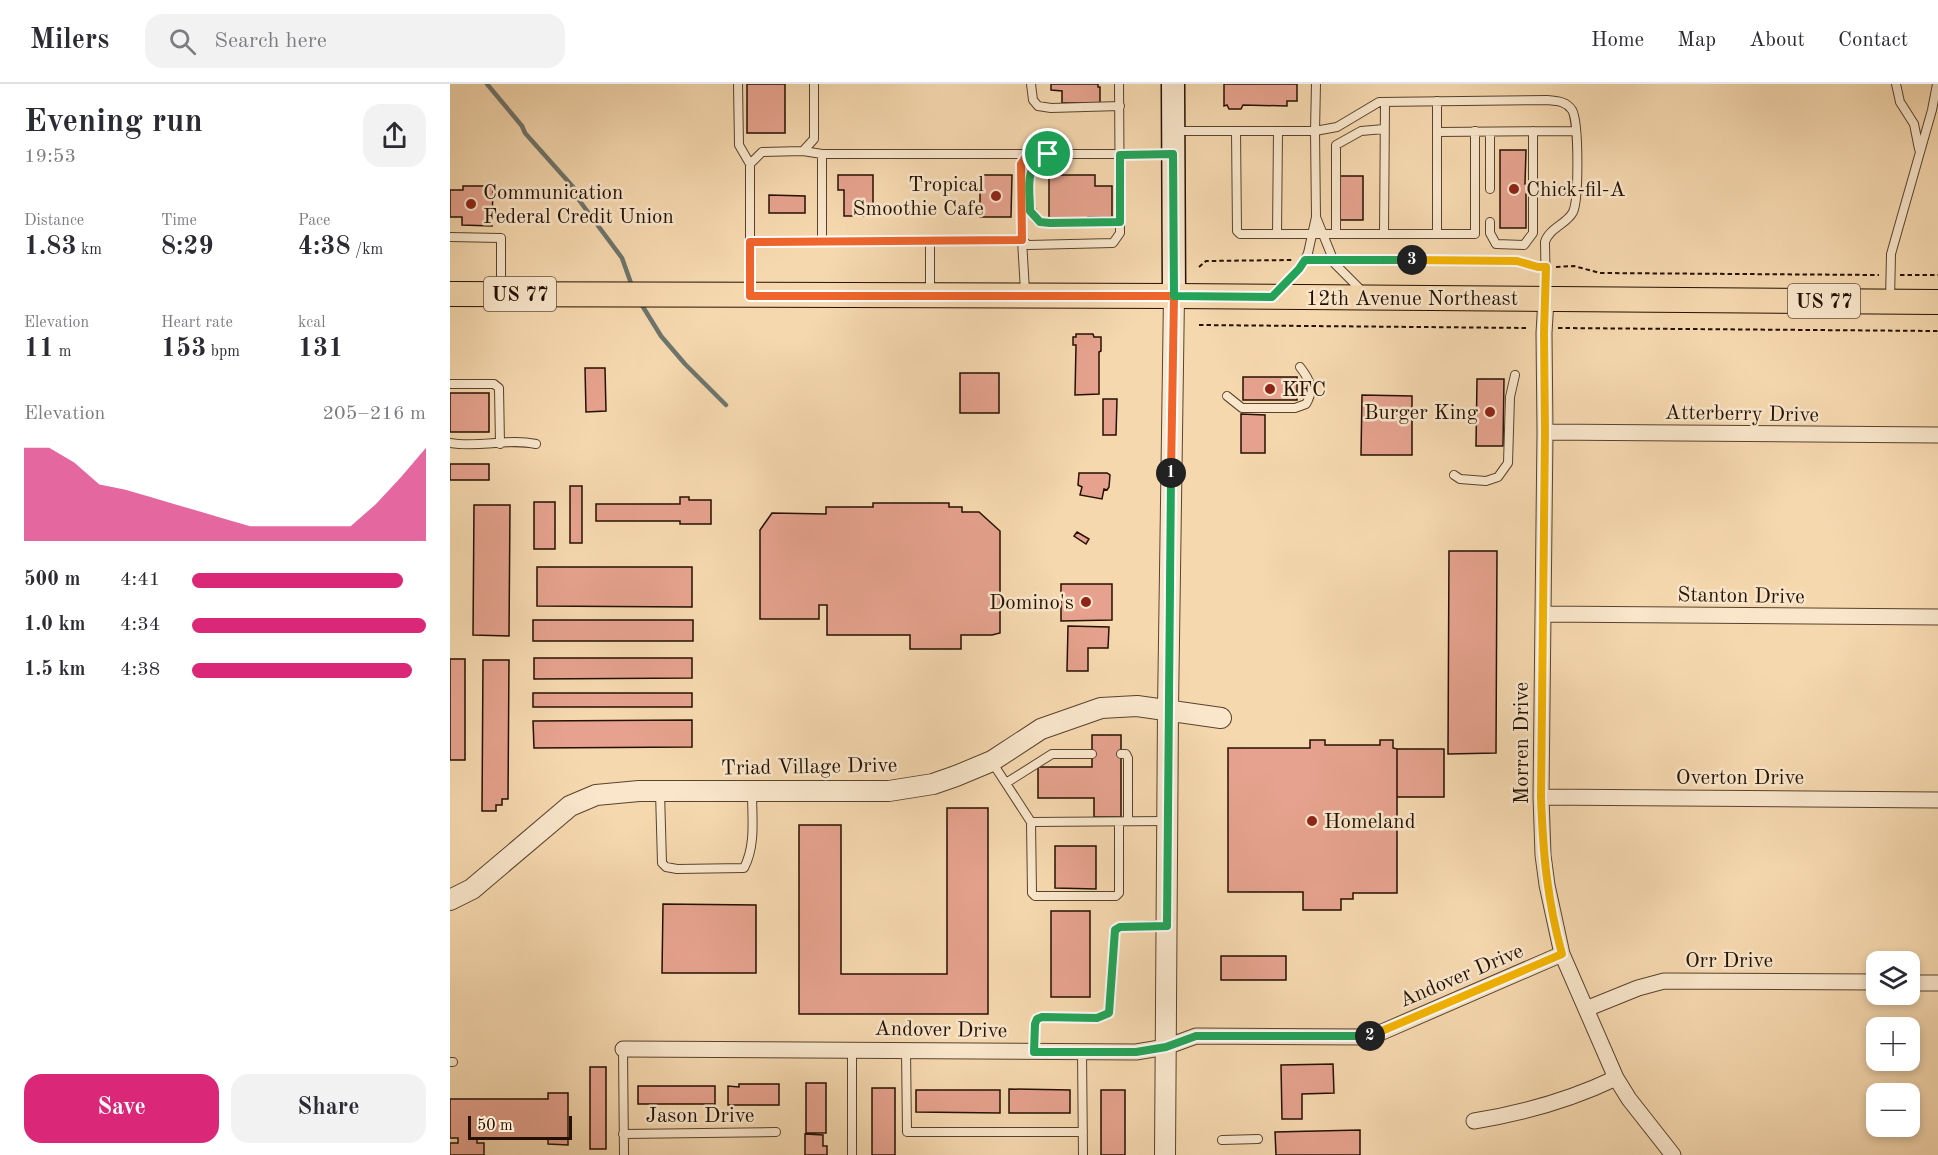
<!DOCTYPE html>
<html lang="en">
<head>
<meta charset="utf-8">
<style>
	body { margin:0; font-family:"Old Standard TT",serif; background:#f2f2f3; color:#2b2b33; height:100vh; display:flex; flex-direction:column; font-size:22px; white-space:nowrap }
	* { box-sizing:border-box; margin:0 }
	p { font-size:20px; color:#7c7c81 }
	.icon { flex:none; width:33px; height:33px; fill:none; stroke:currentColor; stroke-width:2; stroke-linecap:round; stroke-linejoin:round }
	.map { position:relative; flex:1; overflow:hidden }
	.sheet { display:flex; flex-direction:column; background:#fff; width:450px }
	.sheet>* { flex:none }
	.buttons { position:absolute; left:1416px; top:867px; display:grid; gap:12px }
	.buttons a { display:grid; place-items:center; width:54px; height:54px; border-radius:12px; background:#fff; box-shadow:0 3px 9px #0003; font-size:30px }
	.scale { position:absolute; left:18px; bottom:15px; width:104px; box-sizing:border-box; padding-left:6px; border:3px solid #241102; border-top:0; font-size:16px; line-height:21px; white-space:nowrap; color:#241102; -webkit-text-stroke:4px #f9e6cb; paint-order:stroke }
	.pin { position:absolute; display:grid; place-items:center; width:51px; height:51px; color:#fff; margin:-26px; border:3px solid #fff; border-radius:50%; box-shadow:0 2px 6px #0007 }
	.km { position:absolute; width:30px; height:30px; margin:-15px; border-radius:50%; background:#222; color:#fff; font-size:16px; line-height:30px; text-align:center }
	.round { display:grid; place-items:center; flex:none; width:63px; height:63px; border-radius:18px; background:#f2f2f3 }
	.head { display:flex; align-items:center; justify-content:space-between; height:102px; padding:0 24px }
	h1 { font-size:33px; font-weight:700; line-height:45px }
	.metrics { display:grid; grid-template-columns:repeat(3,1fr); gap:9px; height:102px; padding:6px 24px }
	.metrics div { display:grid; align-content:center }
	.metrics b { font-size:26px; font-weight:700 }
	.metrics small { font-size:16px; font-weight:400 }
	.metrics p { font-size:16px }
	.chart { height:168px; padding:12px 24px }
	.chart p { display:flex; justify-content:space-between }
	.chart svg { width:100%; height:108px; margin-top:6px; fill:#db2777; opacity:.7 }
	.button { display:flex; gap:12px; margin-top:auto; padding:12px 24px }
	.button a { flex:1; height:69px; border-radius:18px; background:#db2777; color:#fff; font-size:24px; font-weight:700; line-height:69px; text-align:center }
	.button a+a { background:#f2f2f3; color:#2b2b33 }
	ul { padding:0 24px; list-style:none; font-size:20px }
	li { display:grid; grid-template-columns:96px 72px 1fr; align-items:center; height:45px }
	li i { height:15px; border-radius:8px; background:#db2777 }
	header { display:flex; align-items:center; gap:36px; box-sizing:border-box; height:84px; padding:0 30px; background:#fff; border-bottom:2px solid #e1e1e2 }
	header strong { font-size:28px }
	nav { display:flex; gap:33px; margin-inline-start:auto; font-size:21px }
	.search { width:420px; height:54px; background:#f2f2f3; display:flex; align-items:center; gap:15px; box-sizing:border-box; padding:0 21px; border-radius:18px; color:#7c7c81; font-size:22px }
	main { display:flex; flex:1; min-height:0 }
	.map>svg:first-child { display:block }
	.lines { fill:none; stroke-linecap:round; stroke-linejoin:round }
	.stream { stroke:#6e756d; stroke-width:4.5 }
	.building { fill:#e6a28e; stroke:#241102; stroke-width:1.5 }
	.service-casing { stroke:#58432d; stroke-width:10 }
	.minor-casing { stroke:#58432d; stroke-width:17 }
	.tertiary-casing { stroke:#58432d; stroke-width:22 }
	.secondary-casing { stroke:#241102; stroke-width:25 }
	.primary-casing { stroke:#241102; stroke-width:26 }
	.path { stroke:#241102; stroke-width:2; stroke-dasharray:4.5 3; stroke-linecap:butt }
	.service { stroke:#f9e6cb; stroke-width:8 }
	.minor { stroke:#f9e6cb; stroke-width:15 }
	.tertiary { stroke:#f9e6cb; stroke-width:20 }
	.secondary { stroke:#f9e6cb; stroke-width:22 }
	.primary { stroke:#f6d8af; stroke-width:24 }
	.split-1-casing { stroke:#fff; stroke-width:12 }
	.split-2-casing { stroke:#fff; stroke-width:12 }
	.split-3-casing { stroke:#fff; stroke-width:12 }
	.split-4-casing { stroke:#fff; stroke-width:12 }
	.split-1 { stroke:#f0652b; stroke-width:8 }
	.split-2 { stroke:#22a559; stroke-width:8 }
	.split-3 { stroke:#f5b400; stroke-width:8 }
	.split-4 { stroke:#22a559; stroke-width:8 }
	.poi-dot { fill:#8f2418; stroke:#f9e6cb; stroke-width:2 }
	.labels { text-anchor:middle; stroke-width:5; stroke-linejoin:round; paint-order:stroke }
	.shield { fill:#f9e6cb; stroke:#64513e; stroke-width:1.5 }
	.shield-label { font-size:20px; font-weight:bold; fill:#241102 }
	.poi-label { font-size:21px; fill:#241102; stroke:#f9e6cb; text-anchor:start }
	.street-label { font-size:21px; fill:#241102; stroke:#f9e6cb }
</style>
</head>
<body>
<header>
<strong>Milers</strong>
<div class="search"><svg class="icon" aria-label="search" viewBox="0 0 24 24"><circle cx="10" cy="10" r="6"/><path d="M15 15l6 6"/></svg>Search here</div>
<nav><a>Home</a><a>Map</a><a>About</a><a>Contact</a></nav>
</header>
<main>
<section class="sheet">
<div class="head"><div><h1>Evening run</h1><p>19:53</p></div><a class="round"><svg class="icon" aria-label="share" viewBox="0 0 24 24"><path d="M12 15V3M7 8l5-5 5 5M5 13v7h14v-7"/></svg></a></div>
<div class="metrics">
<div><p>Distance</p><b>1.83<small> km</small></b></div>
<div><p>Time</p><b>8:29</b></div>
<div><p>Pace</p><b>4:38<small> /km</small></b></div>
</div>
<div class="metrics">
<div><p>Elevation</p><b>11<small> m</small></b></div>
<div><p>Heart rate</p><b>153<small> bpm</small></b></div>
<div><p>kcal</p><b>131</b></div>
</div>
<div class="chart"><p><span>Elevation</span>205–216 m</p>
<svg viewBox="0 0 160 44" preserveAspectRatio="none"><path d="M0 44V6L10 6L20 12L30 21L40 23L50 26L60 29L70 32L80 35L90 38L100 38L110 38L120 38L130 38L140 29L150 18L160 6V44z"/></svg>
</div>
<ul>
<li><b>500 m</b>4:41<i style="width:90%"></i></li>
<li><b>1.0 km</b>4:34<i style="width:100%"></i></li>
<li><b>1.5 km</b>4:38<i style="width:94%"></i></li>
</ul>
<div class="button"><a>Save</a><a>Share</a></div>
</section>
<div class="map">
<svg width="1488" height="1071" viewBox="0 0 1488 1071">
	<rect width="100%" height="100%" fill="#f6d8af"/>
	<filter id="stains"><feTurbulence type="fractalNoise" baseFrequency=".00333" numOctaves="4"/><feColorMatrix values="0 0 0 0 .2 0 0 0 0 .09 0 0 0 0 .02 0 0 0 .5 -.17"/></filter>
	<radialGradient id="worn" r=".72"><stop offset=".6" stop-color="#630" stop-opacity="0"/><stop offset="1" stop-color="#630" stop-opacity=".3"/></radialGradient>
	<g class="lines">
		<path class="stream" d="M37 0 72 42 75 49 124 104 126 112 172 174 182 202
			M190 218 211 252 235 280 276 321"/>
	</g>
	<path class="building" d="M297 0H335V49H297Z
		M601 0H648V3H650V19H612V7L601 6Z
		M774 0H847V17H837V22L793 21 791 25H779L777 21 774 22Z
		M1050 66H1076L1075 100H1079L1078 110H1076V144H1050Z
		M388 91H423V132H394V106H388Z
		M530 91H562L561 133H530Z
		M599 91H645V102H662V133H638V136H599Z
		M890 92H913V136H890V118H888V111H890Z
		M13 102H43L42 142 12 141V133H0V106H13Z
		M319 111 355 112V129H319Z
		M626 250H643L644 253H651V267L649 268V310L625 311 626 261H623V253H626Z
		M135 284H155L156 327 136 328Z
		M510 289H549V329H510Z
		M793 293H847V316H793Z
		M1027 295H1054L1053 362H1026Z
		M0 309H39V348H0Z
		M912 311 962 312V371H911Z
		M653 315H667L666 351H653Z
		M791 330 815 331V369H791Z
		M0 380H39V396H0Z
		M629 389H657L660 391 659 403 657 406 654 405 652 415 630 411 632 403 628 401Z
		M120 402H132V459H120Z
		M230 413H239V416H261V440H230V437H146V420H230Z
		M84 418H105V465H84Z
		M423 419H499V423H512V428H529L550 447V549L542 551H511V565H460V551H377V521H369V535H310V446L322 429 376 430V423H423Z
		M24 421H60L59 552 23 551Z
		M627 448 639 455 636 460 624 452Z
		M999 467H1047L1046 669 998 670Z
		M87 483H242V523L87 522Z
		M611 500H662V536L611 537Z
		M83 536H243V557H83Z
		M618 542 659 543 658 564H638V587H617Z
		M84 574H242V594L84 595Z
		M0 575H15V676H0Z
		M33 576H59L58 715H52V721H46V727H32Z
		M83 609H242V623H83Z
		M242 636V663L84 664 83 637Z
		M642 651H671V733H644V714H588V683H642Z
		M860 656H875V661H930V656H943V664L947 665V809H903V815H891V826H853V808H778V664H860Z
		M947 665H994V713H947Z
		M497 724H538V930H349V741H391V890H497Z
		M605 762H646V805L605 804Z
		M213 820 306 821V889H212Z
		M601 827H640V913H601Z
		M771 872H836V896H771Z
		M883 980 884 1009 852 1010V1035H832L831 981Z
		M140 983H156V1065H140Z
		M356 999H376V1049H356Z
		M289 1000H329V1021H278V1002L289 1003Z
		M188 1002H265V1020H188Z
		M422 1004H445V1071H422Z
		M559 1005 620 1006V1029H559Z
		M466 1006H550V1029L466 1028Z
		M651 1006H675V1071H651Z
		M98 1009H118V1061L98 1060V1054H27V1059H34V1071H0V1059H8V1054H0V1015H98Z
		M910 1046V1071H826L825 1048Z
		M355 1050 373 1051V1062H377V1071H355Z"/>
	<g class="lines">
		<defs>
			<path id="service" d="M288 0 289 61 300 80
				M581 0 583 16 588 22 601 24 670 22
				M669 0 670 149 663 159 578 161 572 156 571 79 578 70H722
				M866 0 865 47 887 43 929 18 1097 16C1107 17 1116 17 1122 26 1129 37 1129 115 1123 128 1117 140 1099 144 1095 158L1096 213
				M1446 0 1450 18 1464 40 1469 65
				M725 47H865L866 133
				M786 47 787 147 790 150H934L935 18
				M987 48 1126 47
				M353 67 372 70H578
				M372 70V158
				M597 71C591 75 585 77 582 84 577 94 577 133 590 138 593 139 597 139 600 139L670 138
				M1040 105V48
				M1040 138V149L1046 160 1074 161 1083 149V47
				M827 150 828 47
				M886 150V61L911 47 934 45
				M934 150H987V17
				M987 150H1025V47
				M0 153 51 154V206
				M480 156V207
				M300 158 572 156 575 207
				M300 207V80L312 68 353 67 364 55V0
				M827 208 853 180 858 169 866 133 885 180 913 208
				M1440 216 1441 170 1482 26 1487 0
				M0 300H44L49 304 50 360
				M777 312 792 324H845L856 320C865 305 860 296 850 283
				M0 359C29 364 58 354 86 360
				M1004 391 1010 395 1036 397 1048 393 1058 379 1060 313 1065 291
				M671 670H676L678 674V737
				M542 678 581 738 716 737
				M556 699 602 670H642
				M210 708 212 779 216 783 227 785 294 784C306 761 302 734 302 709
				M581 738 582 809 585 812H666L669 809V738
				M173 965 174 1071
				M456 966 457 1048H633
				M584 968 585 940 587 935 592 933 647 934 659 929 665 846 670 843 715 841
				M632 968 633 1071
				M0 978H3
				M173 1050 326 1048
				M772 1056 808 1055
				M402 1071V965"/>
			<path id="minor" d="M1096 215 1094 249 1095 348 1091 713 1093 771 1097 801 1112 870 1166 994 1179 1015 1223 1071
				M1095 348 1488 351
				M1093 530 1488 533
				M1091 713 1488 716
				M1460 899H1488
				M1136 925 1188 904 1214 897 1426 898
				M173 965 686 968 716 963 746 952 915 953 932 948 1112 870
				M1024 1037C1074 1029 1120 1016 1166 994"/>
			<path id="tertiary" d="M0 816 22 805 120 722 146 711 189 707H439L483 700 506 692 542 677 591 645 651 624 687 622 771 634
				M715 1071 718 625 724 212"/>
			<path id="secondary" d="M723 0 724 212"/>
			<path id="primary" d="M0 210 724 212 1488 218"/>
		</defs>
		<use href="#service" class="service-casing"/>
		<use href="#minor" class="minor-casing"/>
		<use href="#tertiary" class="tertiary-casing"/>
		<use href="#secondary" class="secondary-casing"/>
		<use href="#primary" class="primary-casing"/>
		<path class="path" d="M897 175 1067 177 1085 182
			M749 183 756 177 843 176
			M1106 183 1124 182 1150 189 1429 191
			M1450 191H1488
			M749 241 1079 244
			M1108 244 1488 247"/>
		<use href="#service" class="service"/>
		<use href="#minor" class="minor"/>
		<use href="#tertiary" class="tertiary"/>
		<use href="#secondary" class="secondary"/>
		<use href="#primary" class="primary"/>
	</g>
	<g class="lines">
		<defs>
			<path id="split-1" d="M598 70H578L571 80 572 156 300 158V212H724L721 389"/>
			<path id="split-2" d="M721 389 717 842 670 843 665 846 659 929 647 934 592 933 587 935 585 940 584 968H686L716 963 746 952H920"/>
			<path id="split-3" d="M920 952 1112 870C1097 815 1093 769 1091 713L1095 348 1094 249 1096 183H1088L1067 177 962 176"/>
			<path id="split-4" d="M598 70C573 85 580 101 580 127L590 138 600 139 670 138V71L723 70 724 212 822 213 849 185 855 176H962"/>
		</defs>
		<use href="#split-1" class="split-1-casing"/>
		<use href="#split-2" class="split-2-casing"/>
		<use href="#split-3" class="split-3-casing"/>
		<use href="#split-4" class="split-4-casing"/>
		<use href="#split-1" class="split-1"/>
		<use href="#split-2" class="split-2"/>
		<use href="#split-3" class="split-3"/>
		<use href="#split-4" class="split-4"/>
	</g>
	<g class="poi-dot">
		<circle cx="1064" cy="105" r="6"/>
		<circle cx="546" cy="112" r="6"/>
		<circle cx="21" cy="120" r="6"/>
		<circle cx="820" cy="305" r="6"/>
		<circle cx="1040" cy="328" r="6"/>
		<circle cx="636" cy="518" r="6"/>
		<circle cx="862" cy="737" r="6"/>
	</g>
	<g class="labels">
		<g class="shield">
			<rect x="34" y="193" width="72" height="34" rx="4.5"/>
			<rect x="1338" y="200" width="72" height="34" rx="4.5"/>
		</g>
		<g class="shield-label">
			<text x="70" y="217">US 77</text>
			<text x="1374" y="224">US 77</text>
		</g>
		<g class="poi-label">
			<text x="534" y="107" text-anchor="end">Tropical<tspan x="534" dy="24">Smoothie Cafe</tspan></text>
			<text x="1076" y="112">Chick-fil-A</text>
			<text x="33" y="115">Communication<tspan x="33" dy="24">Federal Credit Union</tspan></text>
			<text x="832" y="312">KFC</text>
			<text x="1028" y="335" text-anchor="end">Burger King</text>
			<text x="624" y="525" text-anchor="end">Domino's</text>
			<text x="874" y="744">Homeland</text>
		</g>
		<g class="street-label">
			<text x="962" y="221">12th Avenue Northeast</text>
			<text transform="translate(1292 329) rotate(1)" y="7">Atterberry Drive</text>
			<text transform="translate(1291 511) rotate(1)" y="7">Stanton Drive</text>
			<text transform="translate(1071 659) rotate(-90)" y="7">Morren Drive</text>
			<text transform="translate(359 682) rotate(-1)" y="7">Triad Village Drive</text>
			<text x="1290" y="700">Overton Drive</text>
			<text x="1279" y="883">Orr Drive</text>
			<text transform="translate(1011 891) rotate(-23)" y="7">Andover Drive</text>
			<text transform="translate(491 945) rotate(1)" y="7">Andover Drive</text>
			<text x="250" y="1038">Jason Drive</text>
		</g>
	</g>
	<rect width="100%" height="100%" filter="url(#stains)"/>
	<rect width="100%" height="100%" fill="url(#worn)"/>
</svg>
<div class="buttons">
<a><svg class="icon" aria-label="layers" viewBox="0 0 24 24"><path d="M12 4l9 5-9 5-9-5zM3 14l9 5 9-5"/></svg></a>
<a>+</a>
<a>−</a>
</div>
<div class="scale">50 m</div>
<div class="pin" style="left:598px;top:70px;background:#1e9e55"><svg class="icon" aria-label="arrive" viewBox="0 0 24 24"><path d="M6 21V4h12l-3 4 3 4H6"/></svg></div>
<b class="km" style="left:721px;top:389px">1</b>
<b class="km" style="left:920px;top:952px">2</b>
<b class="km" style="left:962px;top:176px">3</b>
</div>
</main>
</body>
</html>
